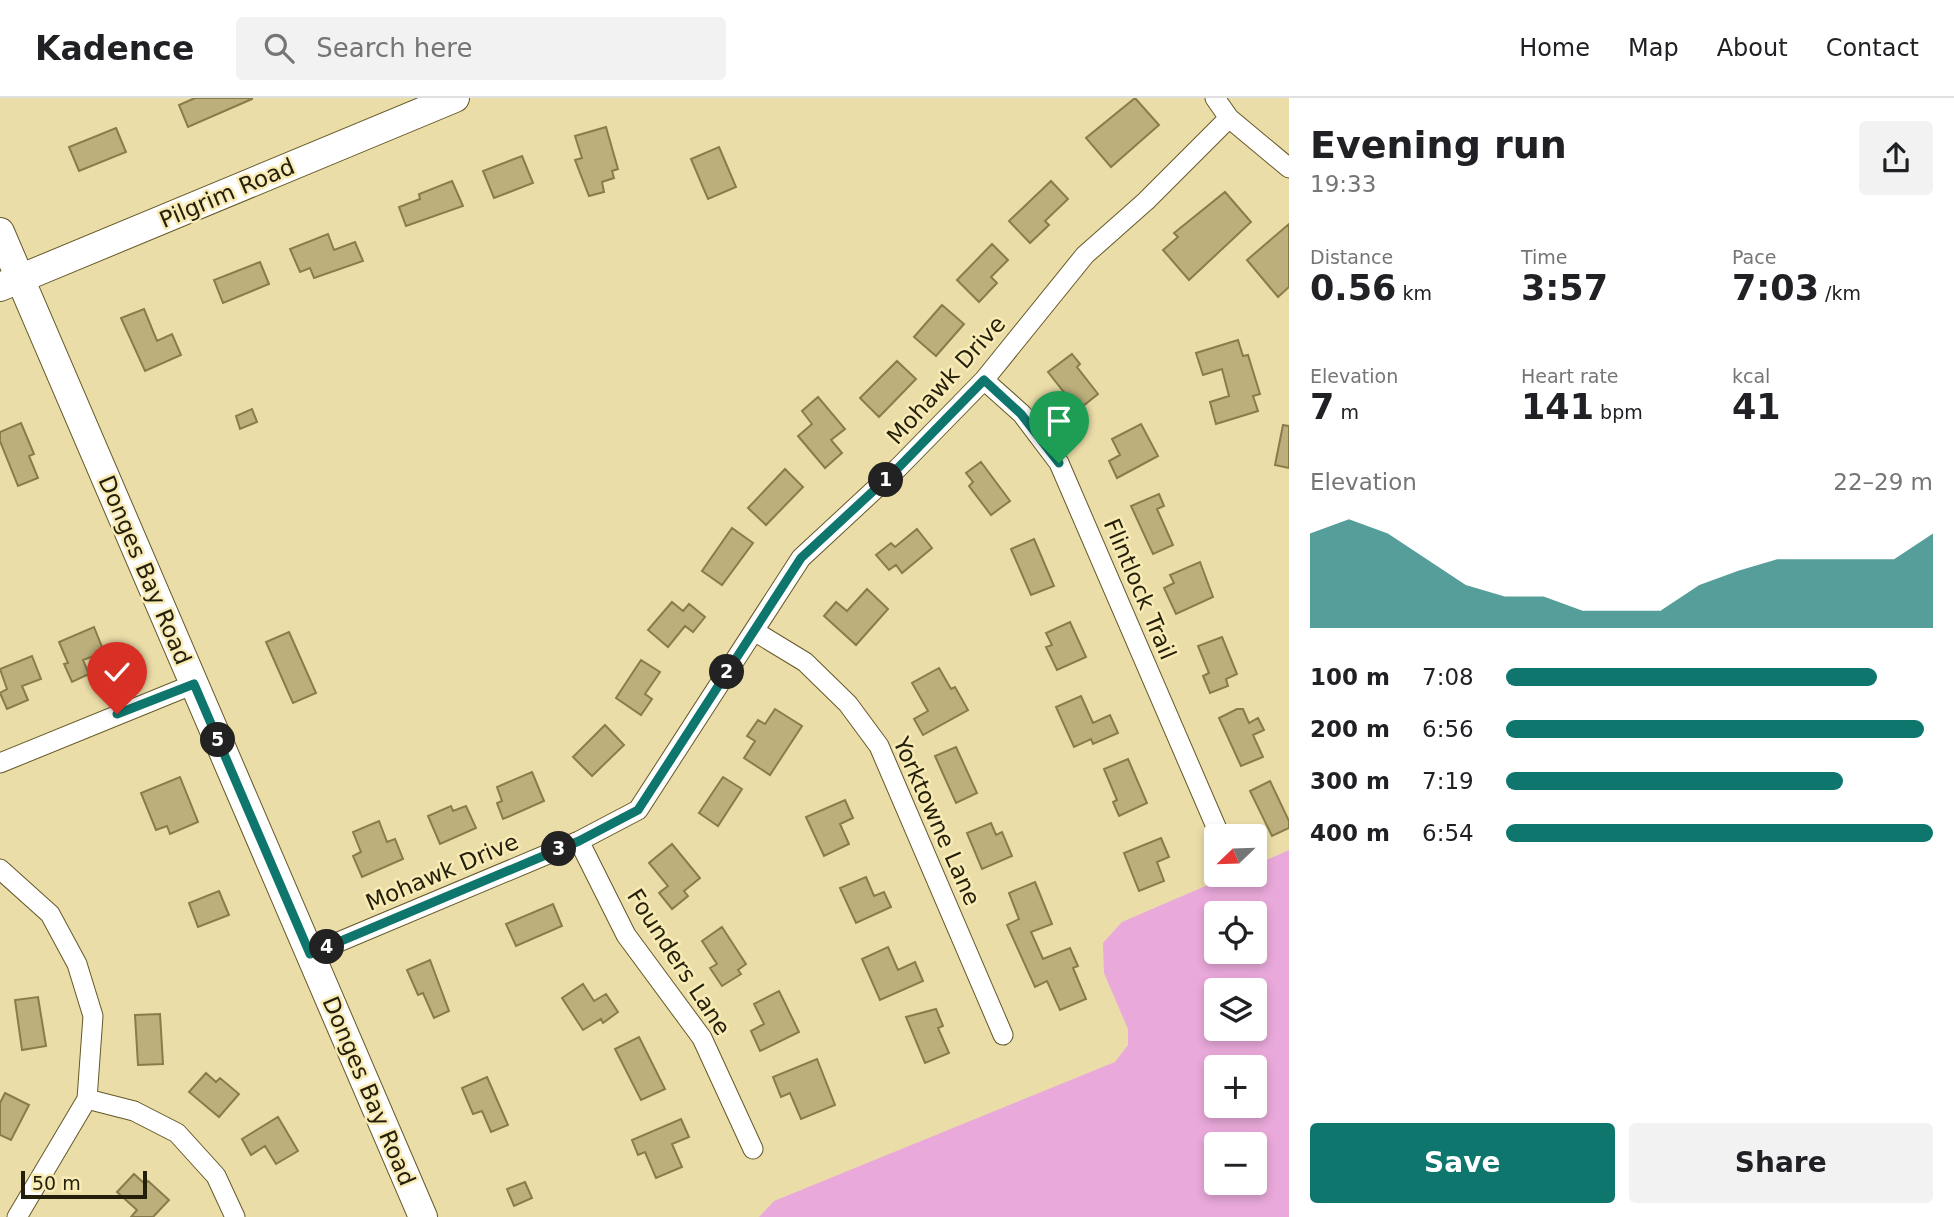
<!DOCTYPE html>
<html lang="en">
<head>
<meta charset="utf-8">
<style>
	body { margin:0; font-family:"DejaVu Sans",sans-serif; background:#f2f2f2; color:#202124; height:100vh; display:flex; flex-direction:column; font-size:26px; white-space:nowrap }
	* { box-sizing:border-box; margin:0 }
	p { font-size:23px; color:#757577 }
	.icon { flex:none; width:38px; height:38px; fill:none; stroke:currentColor; stroke-width:2; stroke-linecap:round; stroke-linejoin:round }
	.map { position:relative; flex:1; overflow:hidden }
	.panel { display:flex; flex-direction:column; background:#fff; width:665px }
	.panel>* { flex:none }
	.needle { width:46px; rotate:247deg }
	.tools { position:absolute; left:1204px; top:726px; display:grid; gap:14px }
	.tools a { display:grid; place-items:center; width:63px; height:63px; border-radius:7px; background:#fff; box-shadow:0 4px 10px #0003; font-size:35px }
	.scale { position:absolute; left:21px; bottom:18px; width:126px; box-sizing:border-box; padding-left:7px; border:4px solid #241f0a; border-top:0; font-size:19px; line-height:24px; white-space:nowrap; color:#241f0a; -webkit-text-stroke:5px #f8ebb5; paint-order:stroke }
	.pin { position:absolute; display:grid; place-items:center; width:60px; height:60px; color:#fff; margin:-72px -30px; border-radius:50% 50% 50% 0; rotate:-45deg; box-shadow:0 0 7px #0007 }
	.pin .icon { rotate:45deg }
	.km { position:absolute; width:35px; height:35px; margin:-18px; border-radius:50%; background:#222; color:#fff; font-size:19px; line-height:35px; text-align:center }
	.round { display:grid; place-items:center; flex:none; width:74px; height:74px; border-radius:7px; background:#f2f2f2 }
	.head { display:flex; align-items:center; justify-content:space-between; height:119px; padding:0 21px }
	h1 { font-size:38px; font-weight:800; line-height:52px }
	.metrics { display:grid; grid-template-columns:repeat(3,1fr); gap:10px; height:119px; padding:7px 21px }
	.metrics div { display:grid; align-content:center }
	.metrics b { font-size:35px; font-weight:800 }
	.metrics small { font-size:19px; font-weight:400 }
	.metrics p { font-size:19px }
	.chart { height:196px; padding:14px 21px }
	.chart p { display:flex; justify-content:space-between }
	.chart svg { width:100%; height:126px; margin-top:7px; fill:#0f766e; opacity:.7 }
	.cta { display:flex; gap:14px; margin-top:auto; padding:14px 21px }
	.cta a { flex:1; height:80px; border-radius:7px; background:#0f766e; color:#fff; font-size:28px; font-weight:800; line-height:80px; text-align:center }
	.cta a+a { background:#f2f2f2; color:#202124 }
	ul { padding:0 21px; list-style:none; font-size:23px }
	li { display:grid; grid-template-columns:112px 84px 1fr; align-items:center; height:52px }
	li i { height:18px; border-radius:9px; background:#0f766e }
	header { display:flex; align-items:center; gap:42px; box-sizing:border-box; height:98px; padding:0 35px; background:#fff; border-bottom:2px solid #e0e0e0 }
	header strong { font-size:33px }
	nav { display:flex; gap:38px; margin-inline-start:auto; font-size:24px }
	.search { width:490px; height:63px; background:#f2f2f2; display:flex; align-items:center; gap:18px; box-sizing:border-box; padding:0 24px; border-radius:7px; color:#757577; font-size:26px }
	main { display:flex; flex:1; min-height:0 }
	.map>svg:first-child { display:block }
	.green { fill:#e9a9da; fill-rule:evenodd }
	.building { fill:#bcaf7c; stroke:#897c4a; stroke-width:2 }
	.lines { fill:none; stroke-linecap:round; stroke-linejoin:round }
	.street-casing { stroke:#655827; stroke-width:21 }
	.secondary-casing { stroke:#655827; stroke-width:30 }
	.street { stroke:#fff; stroke-width:19 }
	.secondary { stroke:#fff; stroke-width:28 }
	.route-casing { stroke:#fff; stroke-width:14 }
	.route { stroke:#0f766e; stroke-width:9 }
	.labels { text-anchor:middle; stroke-width:5; stroke-linejoin:round; paint-order:stroke }
	.street-label { font-size:23px; fill:#241f0a; stroke:#f8ebb5 }
</style>
</head>
<body>
<header>
<strong>Kadence</strong>
<div class="search"><svg class="icon" aria-label="search" viewBox="0 0 24 24"><circle cx="10" cy="10" r="6"/><path d="M15 15l6 6"/></svg>Search here</div>
<nav><a>Home</a><a>Map</a><a>About</a><a>Contact</a></nav>
</header>
<main>
<div class="map">
<svg width="1289" height="1119" viewBox="0 0 1289 1119">
	<rect width="100%" height="100%" fill="#ebdda8"/>
	<path class="green" d="M1289 752V1119H759L774 1103 1115 964 1128 947V931L1104 875 1103 845 1122 824 1231 777H1255V767ZM1216 816H1255V854H1216ZM1216 892H1255V931H1216ZM1216 970H1255V1008H1216ZM1216 1046H1255V1085H1216Z"/>
	<path class="building" d="M195 0H252V1L188 29 179 7Z
		M1135 0 1159 27 1111 69 1086 40Z
		M606 29 618 71 612 73 614 80 602 84 604 94 589 98 575 62 582 60 575 38Z
		M116 30 126 54 79 73 69 49Z
		M719 49 736 89 708 101 691 61Z
		M522 58 533 85 494 100 483 73Z
		M452 83 463 108 406 128 399 109 420 101 419 96Z
		M1051 83 1068 101 1045 123 1049 127 1030 145 1009 123Z
		M1225 94 1251 124 1189 182 1163 152 1178 139 1174 135Z
		M1289 126V189L1278 199 1247 162Z
		M328 136 334 152 355 144 363 163 314 180 310 170 300 174 290 151Z
		M992 146 1008 162 991 179 997 185 979 204 957 182Z
		M260 164 269 186 223 205 214 182Z
		M942 207 964 226 936 258 914 239Z
		M144 211 157 243 172 236 181 257 145 273 121 220Z
		M1238 242 1243 258 1248 257 1260 296 1253 298 1258 313 1216 326 1210 304 1229 298 1222 271 1203 277 1196 255Z
		M1072 256 1080 266 1077 269 1098 296 1078 312 1048 274Z
		M897 263 916 281 879 319 860 300Z
		M818 299 845 331 831 342 842 355 825 370 798 338 812 326 802 313Z
		M252 311 257 324 240 331 236 318Z
		M21 325 34 356 29 358 38 380 18 388 0 343V334Z
		M1141 326 1158 358 1117 380 1109 363 1120 357 1112 341Z
		M1283 327 1289 328V370L1275 367Z
		M981 364 1010 403 991 417 969 388 973 384 966 375Z
		M785 371 803 389 766 427 748 410Z
		M1159 396 1164 408 1157 411 1173 447 1153 456 1131 408Z
		M732 430 753 445 722 487 702 473Z
		M917 431 932 450 902 475 896 467 889 472 876 457 891 445 895 449Z
		M1034 441 1054 488 1031 497 1011 451Z
		M1200 464 1213 499 1176 516 1164 490 1174 485 1170 477Z
		M867 491 888 511 856 547 824 518 836 504 847 513Z
		M672 504 683 513 689 506 705 519 693 534 685 528 668 549 648 532Z
		M1070 524 1086 559 1057 572 1046 549 1052 547 1046 535Z
		M94 529 104 554 83 562 89 576 72 584 64 566 68 565 59 544Z
		M289 534 316 595 293 605 266 544Z
		M1222 539 1237 576 1226 581 1228 588 1210 595 1203 578 1209 575 1198 548Z
		M32 558 41 581 22 588 28 602 7 611 0 595 7 591 0 571Z
		M641 562 660 574 645 596 652 601 641 617 616 600Z
		M939 570 951 591 955 589 968 612 923 637 914 621 928 613 912 585Z
		M1081 598 1093 625 1110 617 1118 635 1093 646 1091 641 1074 649 1056 609Z
		M775 611 802 628 770 677 744 660 755 643 747 638 758 622 765 626Z
		M1237 611H1243L1249 625 1258 620 1264 632 1253 637 1263 659 1241 668 1219 620Z
		M605 627 624 647 592 678 573 659Z
		M956 649 977 695 956 705 935 658Z
		M1128 661 1147 705 1119 718 1113 704 1117 702 1104 671Z
		M532 674 544 703 503 721 497 705 502 703 497 689Z
		M180 679 198 724 170 736 167 728 156 732 141 695Z
		M723 679 742 691 718 728 699 715Z
		M1270 683 1289 723V730L1272 738 1250 693Z
		M845 702 853 720 840 726 849 746 824 758 806 719Z
		M451 708 453 713 466 708 476 730 440 746 428 718Z
		M379 723 387 744 395 741 403 761 362 779 353 758 361 754 353 734Z
		M991 725 996 737 1002 734 1012 758 982 771 967 735Z
		M1161 740 1169 759 1157 764 1164 783 1139 793 1124 755Z
		M672 746 700 780 684 793 688 798 672 811 659 795 668 788 649 765Z
		M866 779 874 798 884 794 891 809 856 825 840 790Z
		M1035 784 1052 826 1031 834 1043 861 1070 850 1078 868 1073 870 1086 901 1060 912 1047 883 1035 889 1007 827 1019 821 1009 795Z
		M219 793 229 817 198 829 189 805Z
		M553 806 562 828 516 848 506 826Z
		M722 829 746 866 738 872 741 876 722 888 710 870 717 866 702 843Z
		M888 849 898 872 915 864 923 883 880 902 862 861Z
		M430 862 449 913 434 920 423 895 418 897 407 872Z
		M583 886 594 903 606 896 618 914 603 925 601 921 583 932 562 900Z
		M779 893 799 934 760 953 751 933 764 926 754 906Z
		M38 899 46 948 22 952 15 902Z
		M936 911 943 928 938 930 949 955 925 965 906 919Z
		M160 916 163 966 138 967 135 917Z
		M639 939 665 991 641 1002 615 951Z
		M817 961 835 1007 801 1021 790 995 781 999 773 979Z
		M206 975 216 984 220 980 239 996 219 1019 189 994Z
		M487 979 508 1027 491 1034 482 1013 473 1016 462 990Z
		M5 995 29 1007 11 1042 0 1037V1005Z
		M278 1019 298 1053 276 1066 265 1048 251 1057 242 1041Z
		M681 1021 689 1039 672 1046 682 1069 656 1080 645 1054 638 1057 632 1042Z
		M134 1076 145 1086 148 1083 169 1102 153 1119H131L137 1112 117 1094Z
		M525 1084 532 1100 514 1108 507 1091Z"/>
	<g class="lines">
		<defs>
			<path id="street" d="M1215 0 1229 20 1289 70
				M984 282 1022 316 1059 365 1220 738
				M754 533 805 564 848 606 879 648 1003 937
				M0 665 194 586
				M579 743 626 837 702 940 753 1051
				M0 771 50 816 77 866 93 918 87 1001 17 1119
				M310 856 579 743 638 712 801 460 898 370 984 282 1085 157 1146 103 1229 20
				M87 1001 134 1013 177 1035 216 1078 235 1119"/>
			<path id="secondary" d="M0 134 423 1119
				M0 189 455 0"/>
		</defs>
		<use href="#street" class="street-casing"/>
		<use href="#secondary" class="secondary-casing"/>
		<use href="#street" class="street"/>
		<use href="#secondary" class="secondary"/>
	</g>
	<g class="lines">
		<defs>
			<path id="route" d="M117 616 194 586 310 856 579 743 638 712 801 460 898 370 984 282 1021 316 1059 365"/>
		</defs>
		<use href="#route" class="route-casing"/>
		<use href="#route" class="route"/>
	</g>
	<g class="labels">
		<g class="street-label">
			<text transform="translate(227 95) rotate(-23)" y="8">Pilgrim Road</text>
			<text transform="translate(946 282) rotate(-48)" y="8">Mohawk Drive</text>
			<text transform="translate(145 472) rotate(67)" y="8">Donges Bay Road</text>
			<text transform="translate(1140 491) rotate(67)" y="8">Flintlock Trail</text>
			<text transform="translate(937 723) rotate(66)" y="8">Yorktowne Lane</text>
			<text transform="translate(442 774) rotate(-23)" y="8">Mohawk Drive</text>
			<text transform="translate(679 864) rotate(57)" y="8">Founders Lane</text>
			<text transform="translate(369 993) rotate(67)" y="8">Donges Bay Road</text>
		</g>
	</g>
</svg>
<div class="tools">
<a><svg class="needle" viewBox="-14 -14 28 28"><path d="M0-13l5 13h-10z" fill="#e53935"/><path d="M0 13l5-13h-10z" fill="#757577"/></svg></a>
<a><svg class="icon" aria-label="locate" viewBox="0 0 24 24"><circle cx="12" cy="12" r="6"/><path d="M12 2v4M12 18v4M2 12h4M18 12h4"/></svg></a>
<a><svg class="icon" aria-label="layers" viewBox="0 0 24 24"><path d="M12 4l9 5-9 5-9-5zM3 14l9 5 9-5"/></svg></a>
<a>+</a>
<a>−</a>
</div>
<div class="scale">50 m</div>
<div class="pin" style="left:1059px;top:365px;background:#1e9e55"><svg class="icon" aria-label="arrive" viewBox="0 0 24 24"><path d="M6 21V4h12l-3 4 3 4H6"/></svg></div>
<div class="pin" style="left:117px;top:616px;background:#d93025"><svg class="icon" aria-label="check" viewBox="0 0 24 24"><path d="M5 12l5 5 9-10"/></svg></div>
<b class="km" style="left:886px;top:382px">1</b>
<b class="km" style="left:727px;top:574px">2</b>
<b class="km" style="left:559px;top:751px">3</b>
<b class="km" style="left:327px;top:849px">4</b>
<b class="km" style="left:218px;top:642px">5</b>
</div>
<section class="panel">
<div class="head"><div><h1>Evening run</h1><p>19:33</p></div><a class="round"><svg class="icon" aria-label="share" viewBox="0 0 24 24"><path d="M12 15V3M7 8l5-5 5 5M5 13v7h14v-7"/></svg></a></div>
<div class="metrics">
<div><p>Distance</p><b>0.56<small> km</small></b></div>
<div><p>Time</p><b>3:57</b></div>
<div><p>Pace</p><b>7:03<small> /km</small></b></div>
</div>
<div class="metrics">
<div><p>Elevation</p><b>7<small> m</small></b></div>
<div><p>Heart rate</p><b>141<small> bpm</small></b></div>
<div><p>kcal</p><b>41</b></div>
</div>
<div class="chart"><p><span>Elevation</span>22–29 m</p>
<svg viewBox="0 0 160 44" preserveAspectRatio="none"><path d="M0 44V11L10 6L20 11L30 20L40 29L50 33L60 33L70 38L80 38L90 38L100 29L110 24L120 20L130 20L140 20L150 20L160 11V44z"/></svg>
</div>
<ul>
<li><b>100 m</b>7:08<i style="width:87%"></i></li>
<li><b>200 m</b>6:56<i style="width:98%"></i></li>
<li><b>300 m</b>7:19<i style="width:79%"></i></li>
<li><b>400 m</b>6:54<i style="width:100%"></i></li>
</ul>
<div class="cta"><a>Save</a><a>Share</a></div>
</section>
</main>
</body>
</html>
